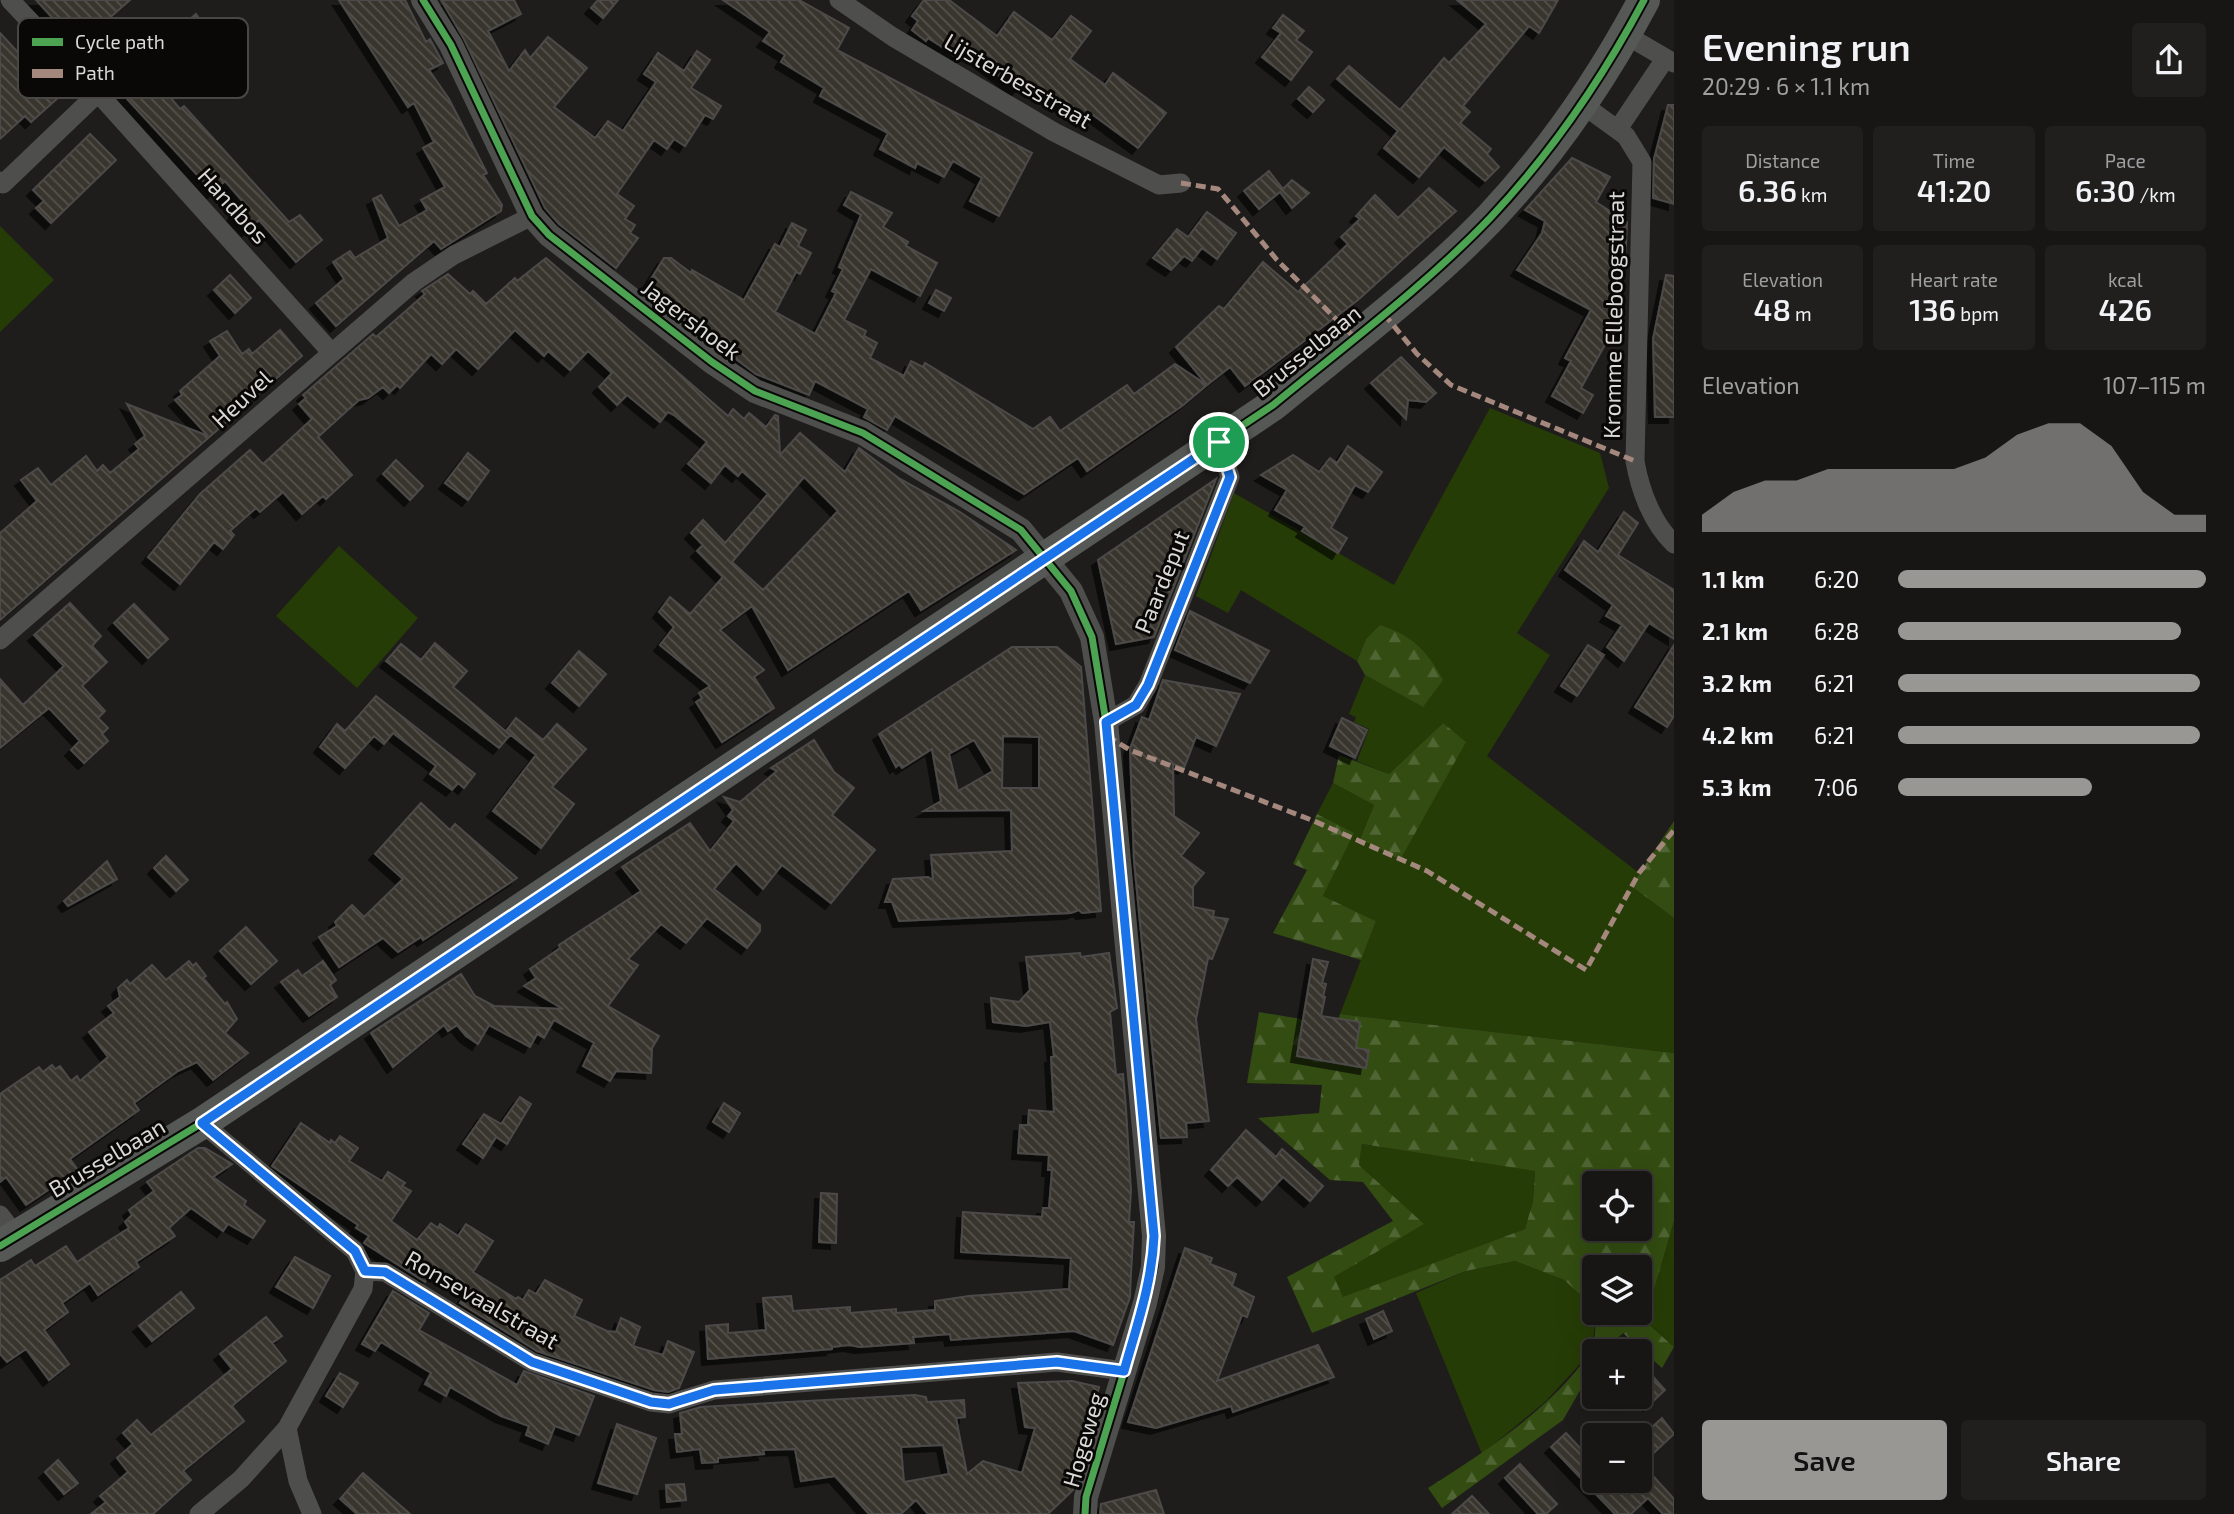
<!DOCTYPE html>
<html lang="en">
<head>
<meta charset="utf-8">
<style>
	body { margin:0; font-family:"Exo 2",sans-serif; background:#201f1d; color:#f1f3f6; height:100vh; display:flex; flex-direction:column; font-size:26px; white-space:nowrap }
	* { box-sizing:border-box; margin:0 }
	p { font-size:23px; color:#9e9fa0 }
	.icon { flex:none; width:38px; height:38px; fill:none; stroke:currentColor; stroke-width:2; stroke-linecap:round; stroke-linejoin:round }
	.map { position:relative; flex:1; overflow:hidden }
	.sheet { display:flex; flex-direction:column; background:#171614; width:560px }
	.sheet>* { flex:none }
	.controls { position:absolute; left:1582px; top:1171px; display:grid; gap:14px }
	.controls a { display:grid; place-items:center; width:70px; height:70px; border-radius:7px; background:#171614; box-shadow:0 7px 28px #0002,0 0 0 2px #363534; font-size:35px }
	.pin { position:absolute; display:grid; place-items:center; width:60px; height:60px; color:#fff; margin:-30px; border:4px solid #fff; border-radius:50%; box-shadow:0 2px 7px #0007 }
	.round { display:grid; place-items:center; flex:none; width:74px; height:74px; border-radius:7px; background:#201f1d }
	.overview { display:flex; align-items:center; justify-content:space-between; height:119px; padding:0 28px }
	h1 { font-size:38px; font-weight:600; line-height:52px }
	.metrics { display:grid; grid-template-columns:repeat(3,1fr); gap:10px; height:119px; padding:7px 28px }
	.metrics div { display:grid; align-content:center; border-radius:7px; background:#201f1d; text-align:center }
	.metrics b { font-size:30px; font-weight:600 }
	.metrics small { font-size:19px; font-weight:400 }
	.metrics p { font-size:19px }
	.chart { height:196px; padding:14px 28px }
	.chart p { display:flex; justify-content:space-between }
	.chart svg { width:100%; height:126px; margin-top:7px; fill:#999794; opacity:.7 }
	.action { display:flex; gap:14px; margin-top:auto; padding:14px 28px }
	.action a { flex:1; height:80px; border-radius:7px; background:#999794; color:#111; font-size:28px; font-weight:600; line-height:80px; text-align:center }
	.action a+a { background:#201f1d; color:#f1f3f6 }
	ul { padding:0 28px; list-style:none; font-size:23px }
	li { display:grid; grid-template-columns:112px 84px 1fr; align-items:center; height:52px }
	li i { height:18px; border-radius:9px; background:#999794 }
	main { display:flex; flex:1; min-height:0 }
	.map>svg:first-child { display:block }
	.green { fill:#263c06 }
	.forest { fill:url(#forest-firs); fill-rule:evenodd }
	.building { fill:url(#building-back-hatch); stroke:#4c4a48; stroke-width:2; fill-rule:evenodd; filter:url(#shadow) }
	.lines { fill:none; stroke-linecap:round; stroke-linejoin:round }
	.minor { stroke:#4e4e4d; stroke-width:19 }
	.tertiary { stroke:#4e4e4d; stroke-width:24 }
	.primary { stroke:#565856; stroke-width:32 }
	.quiet { stroke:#a5887d; stroke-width:5; stroke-dasharray:10 5; stroke-linecap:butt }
	.cycleway-casing { stroke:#090806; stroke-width:11 }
	.cycleway { stroke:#4ca352; stroke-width:7 }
	.route-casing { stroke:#fff; stroke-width:14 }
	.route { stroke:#1a73e8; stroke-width:9 }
	.labels { text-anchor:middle; stroke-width:6; stroke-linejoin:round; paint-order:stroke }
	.street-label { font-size:23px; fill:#dbd9d5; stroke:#090806 }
	.key { fill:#090806; stroke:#484744; stroke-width:2 }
	.key-label { font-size:19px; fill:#dbd9d5 }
</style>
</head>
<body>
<main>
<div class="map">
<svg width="1674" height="1514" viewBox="0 0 1674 1514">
	<defs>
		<pattern id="forest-firs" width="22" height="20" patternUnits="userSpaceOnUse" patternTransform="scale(1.75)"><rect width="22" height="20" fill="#324c11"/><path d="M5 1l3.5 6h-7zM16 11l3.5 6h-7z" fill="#4f6533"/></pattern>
		<pattern id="building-back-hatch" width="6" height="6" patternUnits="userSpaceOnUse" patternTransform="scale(1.75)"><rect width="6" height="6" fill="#39352d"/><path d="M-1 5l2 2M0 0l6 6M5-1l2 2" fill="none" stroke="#55524b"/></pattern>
		<filter id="shadow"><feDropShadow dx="-6" dy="6" stdDeviation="0" flood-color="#0009"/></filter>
	</defs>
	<rect width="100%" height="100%" fill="#1f1d1b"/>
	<path class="green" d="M0 226 54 280 0 332Z
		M1490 408 1600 453 1609 488 1517 633 1550 655 1487 756 1639 873 1631 886 1674 918V1053L1340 1014 1376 921 1323 896 1353 834 1317 814 1333 783 1374 805 1360 839 1400 860 1443 723 1389 774 1357 761 1369 729 1354 722 1356 717 1349 714 1365 675 1423 707 1366 639 1357 661 1241 590 1228 613 1196 596 1234 493 1394 585Z
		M339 546 418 618 357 688 276 616Z
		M1362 1144 1535 1170 1533 1201 1525 1229 1343 1298 1334 1277 1423 1224 1359 1165Z
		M1674 1221V1347L1645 1321Z
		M1515 1261 1564 1280 1594 1307V1312L1597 1313 1591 1352 1546 1401 1482 1454 1416 1293 1466 1271Z"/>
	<path class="forest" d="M1380 625C1411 635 1427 650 1443 680L1423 707 1365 675 1357 661 1366 639Z
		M1443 723 1466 742 1400 860 1360 839 1374 805 1333 783 1339 755 1389 774Z
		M1317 814 1354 833 1323 896 1376 921 1361 960 1273 933 1307 870 1293 864Z
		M1674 821V918L1631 886Z
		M1259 1012 1337 1025 1340 1014 1674 1053V1221L1645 1321 1674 1347 1662 1368 1623 1333 1604 1351H1594V1366L1563 1420 1442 1508 1428 1488C1483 1453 1551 1409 1589 1354 1596 1345 1595 1325 1597 1313L1640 1312V1267H1594V1307L1564 1280 1515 1261 1466 1271 1312 1333 1287 1277 1393 1221 1363 1182 1330 1180 1258 1118 1319 1113 1322 1085 1247 1083ZM1362 1144 1535 1171 1533 1201 1525 1229 1343 1297 1334 1277 1424 1224 1359 1165ZM1594 1183H1640V1228H1594Z"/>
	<path class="building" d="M36 0H130L106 21 180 109 184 106 289 222 300 215 322 240 296 262 259 220 248 230 233 215 245 204 225 181 213 192 129 101 108 77 111 74 77 35 74 38 69 36Z
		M339 0H405L426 42 430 39 443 63 429 70 449 99 487 173 483 175 502 205 501 211 441 249 434 241 336 326 316 303 344 279 333 262 350 251 355 258 388 238 373 199 381 195 399 226 427 210 421 200 445 187 423 148 434 142 414 103 408 107Z
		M441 0H514L521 14 488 31 509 71 525 50 530 58 548 37 587 68 554 107 595 138 608 121 623 131 656 82 644 74 658 53 684 71 697 51 710 60 691 88 721 106 713 119 705 115 685 146 674 139 667 149 654 140 617 194 634 206 625 219 635 225 630 233 638 238 616 268 559 224 545 208 464 39Z
		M598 0H618L603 18 591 8Z
		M723 0H799L849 28 837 50 1032 153 999 216 970 201 982 178 953 161 944 177 917 163 915 168 880 149 888 133 820 96 824 88 781 62 785 55 763 41 770 32Z
		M924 0H949L997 36 1014 12 1052 40 1071 16 1091 31 1070 59 1105 85 1113 73 1166 113 1138 148 1089 112 1082 121 1025 79 1017 90 967 51 964 56 957 58 939 45 928 38 926 41 912 30 918 21 912 16Z
		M1457 0H1558L1539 33 1529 26 1463 106 1470 112 1460 123 1491 149 1487 154 1499 167 1485 181 1444 147 1419 177 1384 148 1398 131 1337 79 1349 66 1400 110 1444 58 1449 63 1486 24Z
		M196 14 212 37 198 47 183 25Z
		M1283 15 1304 31 1296 40 1312 52 1291 80 1262 57 1281 33 1273 28Z
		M0 33 59 97 31 122 25 116 0 139Z
		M1309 87 1324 100 1313 112 1298 99Z
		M1668 105H1674V204L1653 198 1654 159Z
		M90 134 116 160 51 223 36 208 44 201 33 190Z
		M1572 158 1610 177 1596 202 1627 222 1625 266 1617 262 1609 330 1612 332 1581 388 1593 395 1583 413 1552 396 1571 361 1565 358 1591 310 1517 270 1542 233 1545 221 1525 210Z
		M1269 171 1283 189 1292 180 1309 193 1292 208 1280 192 1259 209 1244 191Z
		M1429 188 1456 211 1358 300 1245 386 1230 367 1207 385 1176 347 1219 306 1224 309 1263 262 1298 292 1348 244 1341 237 1360 219 1356 216 1375 195 1398 218Z
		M851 192 892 213 883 227 908 242 906 246 937 263 920 296 871 269 844 320 866 331 864 336 877 343 870 358 904 376 911 361 923 367 925 363 1033 429 1050 417 1060 431 1127 385 1134 394 1175 364 1207 385 1182 406 1087 471 1078 458 1024 494 895 416 887 430 864 417 868 409 815 381 809 395 756 374 644 290 664 258H671L691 273 692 270 744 300 775 244 780 247 792 223 806 230 798 246 811 253 800 274 796 272 775 312 815 334 836 293 832 291 843 269 839 267 861 215 844 205Z
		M1207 212 1236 233 1217 259 1202 248 1192 261 1184 256 1171 270 1153 258 1177 229 1188 237Z
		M546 258 728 416 733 409 744 419 749 413 766 427 775 415 778 416 780 455 800 433 845 472 859 448 900 479 960 512 1016 550 921 610 909 591 788 670 752 606 720 630 764 670 754 677 774 708 722 742 696 702 702 698 699 693 710 686 660 645 674 627 659 612 670 597 690 614 723 577 697 551 703 545 691 533 703 520 725 543 768 494 742 471 738 476 725 465 711 483 688 464 707 442 674 415 668 412 660 422 627 395 617 405 599 387 612 373 588 351 570 370 548 351 544 356 515 330 478 369 456 349 442 364 431 354 400 388 397 385 389 393 383 387 368 398 359 400 318 437 352 475 326 499 323 496 302 514 283 492 260 512 256 508 230 531 234 535 223 549 214 542 180 584 148 557 200 494 250 450 263 464 312 419 299 404 306 398 303 395 373 334 376 337 425 294 422 291 448 274 470 294 473 291 486 304 515 278 517 281ZM804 477 838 511 763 590 732 562Z
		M230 275 251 298 235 313 214 290Z
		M1666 275 1674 276V417H1655L1653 339Z
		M936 290 951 298 944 311 929 303Z
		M280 330 302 356 0 620V533L37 501 21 480 38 468 51 485 86 456 97 471 103 465 110 473 139 449 135 444 145 436 127 404 208 436 175 400 182 395 180 391 220 356 210 341 227 331 242 354 249 349 252 354Z
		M1401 357 1436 393 1426 402 1408 400 1406 419 1371 383Z
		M1348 446 1382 472 1368 492 1355 485 1331 528 1347 538 1338 553 1302 531 1305 527 1275 510 1287 490 1261 475 1293 455 1319 472 1330 458 1337 463Z
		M468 453 489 471 468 500 445 483Z
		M396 460 423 486 410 500 383 474Z
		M1216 479 1154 637 1116 644 1098 560Z
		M1624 512 1638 523 1618 555 1674 590V639L1649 623 1624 661 1607 647 1622 625 1606 616 1613 605 1565 570 1584 541 1598 552Z
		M70 603 101 636 92 646 107 662 82 686 105 711 98 718 108 728 102 734 108 741 84 763 71 750 80 741 49 708 0 748V679L23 705 64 666 34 635Z
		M134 604 168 639 148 658 114 623Z
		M1190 611 1269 651 1250 683 1175 650Z
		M435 643 467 671 453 687 510 735 499 748 386 661 401 644 421 660Z
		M1588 645 1604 655 1577 696 1561 686Z
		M1674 645V716L1667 727 1635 707Z
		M1012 647H1057L1081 667 1101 911 1082 913 1079 910 1071 913 899 921 892 902H885L893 879 928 877 933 880 931 855 1012 851 1011 810 924 811 941 801 932 749 902 768 899 764 896 767 879 734ZM1003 736 1039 737V788H1002ZM974 740 993 771 958 791 949 754Z
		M579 651 606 674 579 706 552 683Z
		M1163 680 1240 694 1216 746 1196 737 1184 768 1173 764 1174 816 1199 833 1181 856 1204 873 1193 886V907L1214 911 1213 917 1228 919 1212 959 1208 958 1196 1019 1209 1121 1186 1123 1187 1137 1161 1138 1134 861 1130 749 1142 717 1149 720Z
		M376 696 475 774 464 788 458 783 452 790 430 774 436 766 393 733 384 744 374 736 345 768 320 747 337 724 345 731Z
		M516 718 543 740 557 724 586 749 552 787 574 804 541 848 493 811 536 755 506 731Z
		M1342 718 1367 730 1355 758 1330 746Z
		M814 740 834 772 854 788 832 815 875 850 831 903 782 865 763 889 736 863 714 889 760 925V931L747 948 707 918 686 943 661 924 628 959 638 965 608 1006 659 1036 652 1048 651 1073 616 1071 610 1081 583 1066 594 1043 554 1020 544 1038 537 1034 530 1047 489 1025 478 1044 466 1036 457 1025 448 1031 444 1025 393 1067 371 1033 461 974 475 996 494 1006 563 1009 524 986 536 978 530 969 560 948 559 945 641 891 622 867 690 823 710 851 734 821 728 816 733 810 724 797 740 802 777 771 771 768Z
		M421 803 450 830 455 824 517 878 423 940 421 937 398 952 383 938 339 967 319 937 337 926 335 922 352 905 364 917 403 879 375 854Z
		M166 856 188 880 176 891 154 868Z
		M107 861 117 879 68 906 64 901Z
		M246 927 277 961 251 984 220 951Z
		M1080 953 1081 957 1109 953 1117 1008 1110 1012 1116 1075 1123 1074 1126 1109 1131 1191 1129 1222H1134L1131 1273 1130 1297 1113 1345 1074 1331 951 1340 950 1334 913 1337 914 1343 860 1347 849 1345 832 1347V1349L708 1359 706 1326 728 1324V1333L766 1330 763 1298 791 1296 793 1311 850 1307V1313L896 1309V1313L935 1310V1301L969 1296 1069 1289 1071 1258 961 1252 963 1212 1042 1217 1043 1208H1049L1052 1170H1048L1049 1155 1018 1153 1020 1125H1028L1029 1110 1054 1112 1051 1057H1054L1050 1022 1026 1026 993 1022 991 998 1019 1002 1030 990 1026 957Z
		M1313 959 1328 962 1322 983 1326 984 1323 997H1325L1321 1016 1360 1022 1356 1048 1369 1050 1366 1068 1297 1056Z
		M189 961 193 966 196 963 206 976 203 978 225 1004 227 1002 237 1019 225 1033 248 1053 213 1080 197 1062 178 1071 134 1103 139 1110 70 1159 78 1170 26 1205 6 1177 0 1182V1094L39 1067 43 1072 52 1065 55 1069 60 1066 71 1081 77 1076 80 1081 108 1057 89 1032 114 1013 108 1006 120 997 118 988 127 980 130 984 152 965 166 980Z
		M323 961 336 980 330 985 337 997 309 1016 281 982 298 970 302 976Z
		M520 1097 531 1104 507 1144 496 1137 483 1158 463 1144 484 1114 501 1124Z
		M724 1103 740 1113 729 1132 713 1122Z
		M301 1123 330 1143 331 1140 335 1143 340 1136 358 1148 349 1161 382 1181 388 1172 405 1183 402 1186 411 1191 391 1221 417 1240 431 1223 438 1228 440 1224 458 1236 466 1224 493 1241 473 1272 516 1299 518 1297 523 1300 529 1290 536 1294 545 1280 582 1300 574 1316 607 1331 616 1332 621 1318 640 1327 633 1346 663 1355 668 1341 694 1352 679 1388 668 1392 654 1390 537 1351 460 1303 468 1291 433 1270 425 1282 364 1243 369 1236 356 1228 358 1225 272 1166Z
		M1246 1130 1276 1157 1282 1149 1323 1186 1310 1201 1283 1177 1262 1200 1237 1177 1228 1186 1211 1170Z
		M198 1148H205L232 1164 213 1177 246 1201 244 1205 265 1221 253 1238 228 1224 223 1231 191 1208 169 1228 175 1236 136 1262 139 1267 98 1295 90 1283 62 1303 68 1312 44 1330 69 1364 49 1380 26 1349 7 1362 0 1354V1280L31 1260 35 1266 66 1246 77 1262 113 1238 129 1228 125 1222 132 1215 129 1210 154 1191 147 1182Z
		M821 1193 837 1194 836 1243 819 1242Z
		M1185 1248 1212 1258 1210 1264 1236 1274 1232 1286 1254 1297 1247 1317 1242 1315 1217 1381 1318 1345 1334 1377 1233 1412 1231 1406 1156 1428 1128 1422Z
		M295 1257 330 1276 313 1308 276 1287Z
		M393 1291 429 1313 419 1330 517 1385 524 1371 594 1396 579 1435 555 1426 548 1444 526 1435 529 1426 501 1416 450 1387 446 1396 425 1384 431 1373 381 1342 375 1351 362 1344Z
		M181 1292 194 1308 152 1341 139 1326Z
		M1383 1311 1392 1331 1374 1339 1366 1319Z
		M266 1317 282 1336 272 1343 286 1361 232 1406 244 1421 183 1471 191 1480 153 1514H91L106 1502 100 1496 128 1472 117 1458 133 1444 123 1433 137 1420 151 1435 232 1369 220 1354Z
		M1640 1362 1665 1390 1649 1405 1640 1396Z
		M340 1373 358 1383 343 1407 326 1396Z
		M1072 1381 1099 1387 1073 1490 1048 1514H928L916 1500 901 1514H869L835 1476 801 1481 795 1449 763 1450 764 1454 718 1458V1462L702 1463 700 1449 677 1452 675 1434H682L680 1413 701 1407 915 1395 926 1397 927 1402 964 1400 965 1417 956 1418 967 1474 983 1461 1022 1473 1035 1428 1025 1427 1018 1383ZM943 1445 949 1474 904 1482 901 1447Z
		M1662 1418 1674 1434 1642 1464 1674 1499V1514H1663L1648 1498 1631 1514H1615L1551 1447 1566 1433 1594 1463V1480H1640V1438Z
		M617 1424 656 1438 637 1494 598 1483Z
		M58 1460 78 1483 64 1494 45 1472Z
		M1520 1464 1557 1504 1546 1514H1538L1505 1478Z
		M363 1473 410 1514H357L340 1499Z
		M684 1484 686 1500 667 1502 666 1485Z
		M1156 1490 1164 1514H1100L1101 1504Z
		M1472 1496 1489 1514H1452Z"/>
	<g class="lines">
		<path class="minor" d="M10 0 98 93 331 352
			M839 0 893 37 1054 132 1159 185 1181 183
			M1626 35 1674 63
			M1582 104 1626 136 1642 162 1635 461C1640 490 1652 523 1674 544
			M1618 129 1665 59
			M0 181 3 184 98 93
			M0 640 414 282 454 255 532 216
			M1106 722 1136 705 1148 685 1230 477 1219 442
			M202 1123 355 1251 365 1271
			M0 1215 16 1236
			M365 1271 385 1272 532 1362 651 1402 669 1404 714 1390 1057 1362 1124 1371
			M199 1514 241 1479 287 1428
			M312 1514 298 1481 287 1428 363 1289 365 1271"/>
		<path class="tertiary" d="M423 0 451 45 532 216 549 235 712 362 755 391 863 433 1021 530 1071 591 1092 637 1106 722 1154 1236 1153 1267 1145 1303 1086 1497 1085 1514"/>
		<path class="primary" d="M0 1246 202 1123 1273 405C1347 344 1425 286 1491 217 1552 152 1602 79 1644 0"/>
		<path class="quiet" d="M1181 183 1218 189 1277 260 1355 338
			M1384 314 1417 354 1451 385 1635 461
			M1107 736 1130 750 1314 821 1427 871 1586 970 1639 873 1674 830"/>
		<defs>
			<path id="cycleway" d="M423 0 451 45 532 216 549 235 712 362 755 391 863 433 1021 530 1071 591 1092 637 1106 722 1154 1236 1153 1267 1145 1303 1086 1497 1085 1514
				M0 1246 202 1123 1273 405C1347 344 1425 286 1491 217 1552 152 1602 79 1644 0"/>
		</defs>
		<use href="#cycleway" class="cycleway-casing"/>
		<use href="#cycleway" class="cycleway"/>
	</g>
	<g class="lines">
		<defs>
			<path id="route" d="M1219 442 1230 477 1148 685 1136 705 1106 722 1154 1236C1152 1283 1137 1325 1124 1371L1057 1362 714 1390 669 1404 651 1402 532 1362 385 1272 365 1271 355 1251 202 1123Z"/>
		</defs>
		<use href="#route" class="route-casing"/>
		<use href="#route" class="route"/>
	</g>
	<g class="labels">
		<g class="street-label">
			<text transform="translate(1018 81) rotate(30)" y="8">Lijsterbesstraat</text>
			<text transform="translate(233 206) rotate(48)" y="8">Handbos</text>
			<text transform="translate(1614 315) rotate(-89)" y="8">Kromme Elleboogstraat</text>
			<text transform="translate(691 320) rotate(37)" y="8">Jagershoek</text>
			<text transform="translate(1307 351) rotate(-39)" y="8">Brusselbaan</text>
			<text transform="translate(242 399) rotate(-43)" y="8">Heuvel</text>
			<text transform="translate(1162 582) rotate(-68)" y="8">Paardeput</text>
			<text transform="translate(107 1158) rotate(-31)" y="8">Brusselbaan</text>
			<text transform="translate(482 1300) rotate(30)" y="8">Ronsevaalstraat</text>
			<text transform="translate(1084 1440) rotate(-74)" y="8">Hogeweg</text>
		</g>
	</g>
	<rect x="18" y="18" width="230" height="80" rx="10" class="key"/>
	<rect x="32" y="38" width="31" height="8" fill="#4ca352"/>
	<rect x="32" y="69" width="31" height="9" fill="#a5887d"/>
	<g class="key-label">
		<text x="75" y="49">Cycle path</text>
		<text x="75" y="80">Path</text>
	</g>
</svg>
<div class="controls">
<a><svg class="icon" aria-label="locate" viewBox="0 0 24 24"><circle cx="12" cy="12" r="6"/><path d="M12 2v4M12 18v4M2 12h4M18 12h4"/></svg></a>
<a><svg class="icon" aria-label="layers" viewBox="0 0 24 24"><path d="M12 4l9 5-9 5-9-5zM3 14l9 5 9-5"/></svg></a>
<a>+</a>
<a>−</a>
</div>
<div class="pin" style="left:1219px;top:442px;background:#1e9e55"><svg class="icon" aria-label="arrive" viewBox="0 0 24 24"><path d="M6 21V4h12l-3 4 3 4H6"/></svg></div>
</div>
<section class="sheet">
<div class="overview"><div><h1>Evening run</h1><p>20:29 · 6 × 1.1 km</p></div><a class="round"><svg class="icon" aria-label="share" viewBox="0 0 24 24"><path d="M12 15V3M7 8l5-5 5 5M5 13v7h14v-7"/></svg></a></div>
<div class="metrics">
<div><p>Distance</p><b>6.36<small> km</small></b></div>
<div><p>Time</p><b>41:20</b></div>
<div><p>Pace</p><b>6:30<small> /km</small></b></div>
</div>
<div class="metrics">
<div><p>Elevation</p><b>48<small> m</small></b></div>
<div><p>Heart rate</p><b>136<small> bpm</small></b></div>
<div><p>kcal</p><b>426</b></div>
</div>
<div class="chart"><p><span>Elevation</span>107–115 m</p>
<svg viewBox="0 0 160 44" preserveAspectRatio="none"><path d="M0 44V38L10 30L20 26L30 26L40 22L50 22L60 22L70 22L80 22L90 18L100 10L110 6L120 6L130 14L140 30L150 38L160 38V44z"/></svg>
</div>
<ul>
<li><b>1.1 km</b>6:20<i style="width:100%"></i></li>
<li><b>2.1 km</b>6:28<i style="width:92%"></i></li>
<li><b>3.2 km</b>6:21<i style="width:98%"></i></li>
<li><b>4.2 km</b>6:21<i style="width:98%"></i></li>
<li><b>5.3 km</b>7:06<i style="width:63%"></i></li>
</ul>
<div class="action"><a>Save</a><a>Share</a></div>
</section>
</main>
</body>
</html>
